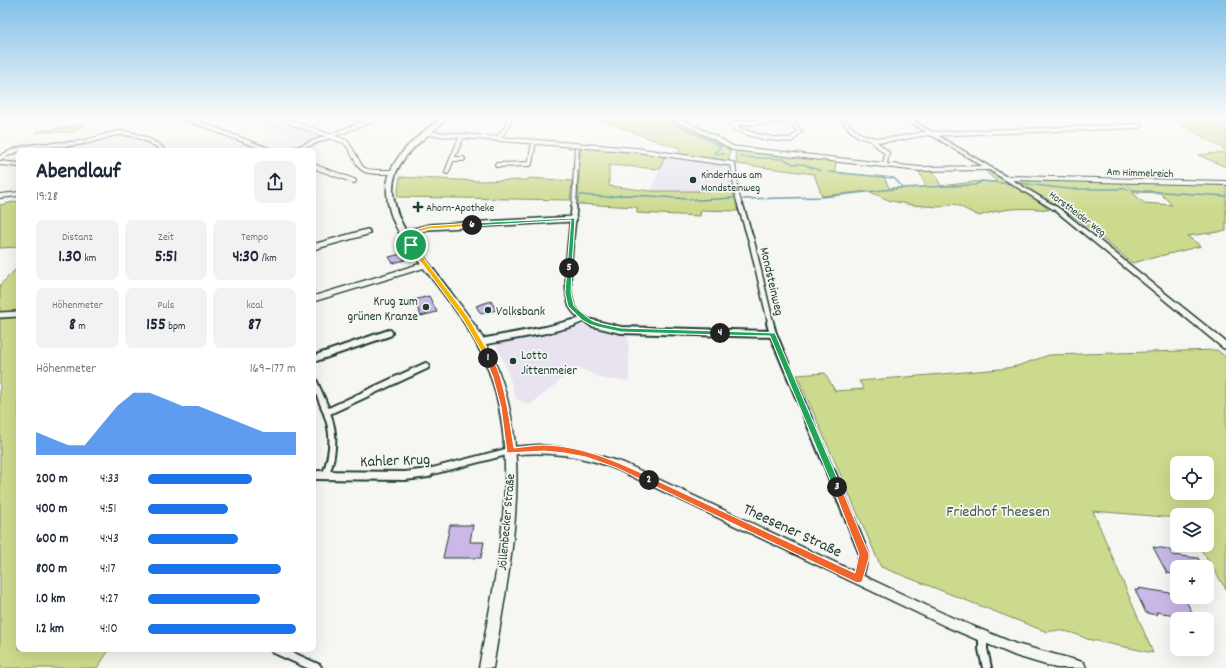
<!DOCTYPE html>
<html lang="de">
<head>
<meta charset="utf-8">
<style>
	body { margin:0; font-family:Dekko,sans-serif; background:#f2f2f3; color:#1f2937; height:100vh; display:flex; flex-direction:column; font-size:15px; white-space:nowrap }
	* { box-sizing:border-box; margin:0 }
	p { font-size:13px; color:#747a83 }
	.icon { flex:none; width:22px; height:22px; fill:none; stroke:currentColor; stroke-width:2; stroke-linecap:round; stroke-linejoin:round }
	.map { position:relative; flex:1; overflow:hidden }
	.details { position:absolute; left:16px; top:148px; width:300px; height:504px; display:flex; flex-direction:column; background:#fff; border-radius:8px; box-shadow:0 4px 16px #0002 }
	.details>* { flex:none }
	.tools { position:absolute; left:1170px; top:456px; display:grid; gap:8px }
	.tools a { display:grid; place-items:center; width:44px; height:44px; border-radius:8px; background:#fff; box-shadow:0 4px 16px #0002; font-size:20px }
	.pin { position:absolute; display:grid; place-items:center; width:34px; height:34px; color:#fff; margin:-17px; border:2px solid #fff; border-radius:50%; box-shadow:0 1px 4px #0007 }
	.km { position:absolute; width:20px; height:20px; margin:-10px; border-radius:50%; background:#222; color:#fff; font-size:11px; line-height:20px; text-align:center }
	.round { display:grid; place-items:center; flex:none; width:42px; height:42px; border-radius:8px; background:#f2f2f3 }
	.overview { display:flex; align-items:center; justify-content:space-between; height:68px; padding:0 20px }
	h1 { font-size:22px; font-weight:700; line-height:30px }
	.stats { display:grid; grid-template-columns:repeat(3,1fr); gap:6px; height:68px; padding:4px 20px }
	.stats div { display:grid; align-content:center; border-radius:8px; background:#f2f2f3; text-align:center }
	.stats b { font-size:17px; font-weight:700 }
	.stats small { font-size:11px; font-weight:400 }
	.stats p { font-size:11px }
	.chart { height:112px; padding:8px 20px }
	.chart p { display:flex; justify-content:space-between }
	.chart svg { width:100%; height:72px; margin-top:4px; fill:#1a73e8; opacity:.7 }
	ul { padding:0 20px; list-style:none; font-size:13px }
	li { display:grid; grid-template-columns:64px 48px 1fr; align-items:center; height:30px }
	li i { height:10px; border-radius:5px; background:#1a73e8 }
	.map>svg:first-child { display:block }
	.built { fill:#e8e3ef }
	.green { fill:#ccda8d; stroke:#768c60; fill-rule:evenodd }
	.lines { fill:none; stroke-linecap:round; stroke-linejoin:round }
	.stream { stroke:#5d96a0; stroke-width:1.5 }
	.building { fill:#c9b8e8; stroke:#1f3d34 }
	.minor-far3-casing { stroke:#1f3d34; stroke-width:6 }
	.minor-far2-casing { stroke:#1f3d34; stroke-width:8 }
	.minor-far1-casing { stroke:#1f3d34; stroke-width:10 }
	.minor-casing { stroke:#1f3d34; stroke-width:12 }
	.tertiary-casing { stroke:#1f3d34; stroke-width:3 }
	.secondary-casing { stroke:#1f3d34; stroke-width:3 }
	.minor-far3 { stroke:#f6f6f2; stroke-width:4 }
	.minor-far2 { stroke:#f6f6f2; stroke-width:5 }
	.minor-far1 { stroke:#f6f6f2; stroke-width:6 }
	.minor { stroke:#f6f6f2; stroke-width:8 }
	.tertiary { fill:#f6f6f2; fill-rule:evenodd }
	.secondary { fill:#f6f6f2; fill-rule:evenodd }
	.split-1 { fill:#f5b400; stroke:#fff }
	.split-2 { fill:#f0652b; stroke:#fff }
	.split-3 { fill:#f0652b; stroke:#fff }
	.split-4 { fill:#22a559; stroke:#fff }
	.split-5 { fill:#22a559; stroke:#fff }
	.split-6 { fill:#22a559; stroke:#fff }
	.split-7 { fill:#f5b400; stroke:#fff }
	.poi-dot { fill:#1f3d34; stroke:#f6f6f2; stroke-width:1.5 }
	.labels { text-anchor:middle; stroke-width:3.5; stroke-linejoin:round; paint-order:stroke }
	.far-street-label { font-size:11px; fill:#1f3d34; stroke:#f6f6f2 }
	.far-poi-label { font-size:11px; fill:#1f3d34; stroke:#f6f6f2; text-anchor:start }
	.street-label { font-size:13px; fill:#1f3d34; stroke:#f6f6f2 }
	.poi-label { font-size:13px; fill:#1f3d34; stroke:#f6f6f2; text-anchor:start }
	.near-street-label { font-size:16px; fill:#1f3d34; stroke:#f6f6f2 }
	.near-park-label { font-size:16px; fill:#425c46; stroke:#f6f6f2 }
</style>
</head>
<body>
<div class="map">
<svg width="1226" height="668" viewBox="0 0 1226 668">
	<rect width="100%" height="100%" fill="#f6f6f2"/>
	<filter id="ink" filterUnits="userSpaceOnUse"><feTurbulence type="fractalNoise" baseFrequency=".025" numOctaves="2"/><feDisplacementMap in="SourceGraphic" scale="8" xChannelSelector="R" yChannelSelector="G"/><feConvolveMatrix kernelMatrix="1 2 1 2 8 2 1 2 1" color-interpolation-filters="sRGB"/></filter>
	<g filter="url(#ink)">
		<path class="built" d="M283 120 284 122 324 136 308 143 267 128 266 126Z
			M665 155 730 166 733 191H651Z
			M581 325H588L609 332 628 333 629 381 604 379 577 367 530 405 516 399 506 366 496 345 497 343 502 341 552 333Z"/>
		<path class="green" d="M574 117H673L685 125 712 136 729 148V161L678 155 680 148 659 142 598 119 594 120Z
			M1168 117H1226V126H1224L1226 129V150Z
			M86 124 71 132H35Z
			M583 147 665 155 660 169 609 165V186L651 191H733L738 211 701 210 700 216 637 213V207L578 204 580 148Z
			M735 150 836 160 835 172 884 177 889 188 926 187 919 171 933 170 941 186 981 181 997 182 984 170H989L1031 195 1049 210C1024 207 1003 208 979 216L955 204 939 207 912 205 891 201 868 191 822 196 814 174 737 164Z
			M1226 152V167L1198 155Z
			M400 177 478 181 527 180 530 178 572 181 570 200 397 197Z
			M1014 180 1120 182 1144 203 1172 205 1160 193 1134 192 1124 182 1226 184V231L1187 236 1201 246 1132 263 1083 223 1055 204Z
			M19 201V247L0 248V205Z
			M19 266V311L0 312V285Z
			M19 317V649H110L97 668H0V319Z
			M1217 350 1226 357V589L1198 545H1207V515H1177V518L1093 511 1153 653 1087 639C1075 633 1060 628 1047 632L881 567 797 375 825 373 835 391 864 389 859 381 1001 369 1017 366 1049 355ZM1177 463H1207V493H1177Z"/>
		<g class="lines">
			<path class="stream" d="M665 117 679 126 721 146 714 153 724 154
				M740 157 784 159 793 164H803L821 171
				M828 172 894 178 903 188
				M1018 183 1069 189H1128
				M1132 190 1226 196
				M580 195 608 197 624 195 651 196 699 200 733 198
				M743 199 822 197 902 188 975 185 982 181 1011 184"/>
		</g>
		<path class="building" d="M401 254 405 260 393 263 389 257Z
			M429 296 437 312 421 316 414 300Z
			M491 301 496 310 481 314 476 306Z
			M450 525H473L470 542H484L481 558H443Z
			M1153 547 1169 549 1172 555 1198 558 1203 567H1177V575L1167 573Z
			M1138 588 1177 594V597H1184L1195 618 1156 612 1157 615 1146 613 1135 590H1140Z"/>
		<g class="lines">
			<defs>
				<path id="minor-far3" d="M183 117 271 151
					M289 117 286 119 287 121 346 142C366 170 352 173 393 172
					M355 117 369 121
					M675 117C693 129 714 135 732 148L919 169 988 168
					M841 117C847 122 849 129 856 133 877 147 906 136 929 133
					M906 118 932 117
					M789 120 800 131 791 140C769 139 748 136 729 124Z
					M426 133 636 150 733 164 737 195 741 208
					M931 134 1139 126
					M498 138 506 128 510 117
					M872 140 887 153 885 164
					M291 151 380 117
					M0 158C30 140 52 148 84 142 97 140 108 134 120 133 134 133 154 141 164 151
					M452 159 462 136
					M0 163 19 165
					M497 165 530 164 534 142
					M313 166 354 181
					M447 172 452 159H463
					M1006 178 1226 183
					M0 196 19 194
					M574 208 577 145"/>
				<path id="minor-far2" d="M574 207C573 229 562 290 573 308 578 316 586 321 595 324
					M741 207 752 243 771 324
					M403 234 429 227 574 219
					M313 247 367 232
					M313 299 425 265
					M0 315 19 314
					M571 324 584 319"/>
				<path id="minor-far1" d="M592 323 621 330 773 334
					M770 323 773 334 831 474
					M481 342 546 330 573 323
					M313 359 389 333
					M313 380C329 416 340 435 326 474
					M327 412 426 366
					M421 474 510 451"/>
				<path id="minor" d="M831 473 864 554 858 579
					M313 475 405 476 428 473
					M326 475 327 473
					M983 637V649L987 668
					M275 649 317 668"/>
				<path id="tertiary" d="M902 117H907L1060 209 1226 342V349L1223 348 1056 211Z
					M539 445 579 450 624 463 953 618 1016 644 1079 661 1084 663 1086 668H1056L1016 656 945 626 616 469C580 455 549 451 510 455L507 454 505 451 507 448 510 447Z"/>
				<path id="secondary" d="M442 117H448C426 140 391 157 393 193 396 224 416 247 434 270 450 292 468 313 482 337 541 437 510 561 493 668H479C497 566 529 439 476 343 463 319 446 297 429 275 411 251 388 225 387 193 385 159 418 136 442 117Z"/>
			</defs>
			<use href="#minor-far3" class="minor-far3-casing"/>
			<use href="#minor-far2" class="minor-far2-casing"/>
			<use href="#minor-far1" class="minor-far1-casing"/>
			<use href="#minor" class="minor-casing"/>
			<use href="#tertiary" class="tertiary-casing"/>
			<use href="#secondary" class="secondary-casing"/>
			<use href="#minor-far3" class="minor-far3"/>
			<use href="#minor-far2" class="minor-far2"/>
			<use href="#minor-far1" class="minor-far1"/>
			<use href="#minor" class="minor"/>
			<use href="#tertiary" class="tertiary"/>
			<use href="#secondary" class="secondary"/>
		</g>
	</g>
	<linearGradient id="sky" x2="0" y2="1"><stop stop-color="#81c0e8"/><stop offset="0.56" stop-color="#fbfbf9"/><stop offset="1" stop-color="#fbfbf9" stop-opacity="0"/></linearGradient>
	<rect width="1226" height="210" fill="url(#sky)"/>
	<path class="split-1" d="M409 244H413L468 317 492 358 491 359H486L463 319 409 246Z"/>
	<path class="split-2" d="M488 355C503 362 511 432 514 448 524 447 534 445 544 445 583 446 618 462 652 478L653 480 652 482H646L617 468 586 457 564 453 544 451 507 453 501 407 493 377 485 358Z"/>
	<path class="split-3" d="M649 477 855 573 859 554 833 487 834 485H840L869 554V558L862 582 858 583 855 582 646 482 645 480 646 478Z"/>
	<path class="split-4" d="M718 331 775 333 841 487 840 490H834L833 487 770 336 720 335 718 334Z"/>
	<path class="split-5" d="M569 266 572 268 571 293 574 306 587 317 593 321 602 324 621 328 720 331 724 333 720 335 621 332 598 327 589 324 582 320 568 306 565 293 567 268Z"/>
	<path class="split-6" d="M575 218 572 268 569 269 567 268 571 220 472 226 470 225 472 223Z"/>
	<path class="split-7" d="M472 223 475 225 474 226 429 229 406 235 413 245 411 247 400 234 429 226Z"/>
	<g class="poi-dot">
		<circle cx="693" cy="180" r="4"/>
		<path d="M416 201h4v4h4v4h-4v4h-4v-4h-4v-4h4z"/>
		<circle cx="426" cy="307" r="4"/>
		<circle cx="488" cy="310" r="4"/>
		<circle cx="513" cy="361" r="4"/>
	</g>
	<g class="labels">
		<g class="far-street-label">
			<text transform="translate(1140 172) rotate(2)" y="4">Am Himmelreich</text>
			<text transform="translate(1078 213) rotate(37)" y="4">Horstheider Weg</text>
		</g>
		<g class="far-poi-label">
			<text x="701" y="178">Kinderhaus am<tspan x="701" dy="13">Mondsteinweg</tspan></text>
			<text x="426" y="211">Ahorn-Apotheke</text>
		</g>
		<g class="street-label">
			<text transform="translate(773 281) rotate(77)" y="5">Mondsteinweg</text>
			<text transform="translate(505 522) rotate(-85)" y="5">Jöllenbecker Straße</text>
		</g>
		<g class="poi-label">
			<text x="418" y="305" text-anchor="end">Krug zum<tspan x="418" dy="15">grünen Kranze</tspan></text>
			<text x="496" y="315">Volksbank</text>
			<text x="521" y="359">Lotto<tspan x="521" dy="15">Jittenmeier</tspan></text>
		</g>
		<g class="near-street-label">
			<text transform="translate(395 459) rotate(-2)" y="6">Kahler Krug</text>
			<text transform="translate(793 529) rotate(25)" y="6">Theesener Straße</text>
		</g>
		<g class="near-park-label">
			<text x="998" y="516">Friedhof Theesen</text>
		</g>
	</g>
</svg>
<div class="tools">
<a><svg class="icon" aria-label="locate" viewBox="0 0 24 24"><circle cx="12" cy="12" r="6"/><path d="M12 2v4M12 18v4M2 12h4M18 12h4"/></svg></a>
<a><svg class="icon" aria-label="layers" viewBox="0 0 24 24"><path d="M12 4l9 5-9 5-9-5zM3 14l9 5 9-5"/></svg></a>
<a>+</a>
<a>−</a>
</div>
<div class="pin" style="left:411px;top:245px;background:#1e9e55"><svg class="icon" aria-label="arrive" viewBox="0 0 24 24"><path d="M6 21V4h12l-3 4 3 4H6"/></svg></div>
<b class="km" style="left:488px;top:358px">1</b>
<b class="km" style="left:649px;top:480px">2</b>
<b class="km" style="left:837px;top:487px">3</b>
<b class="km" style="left:720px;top:333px">4</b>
<b class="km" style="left:569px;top:268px">5</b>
<b class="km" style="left:472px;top:225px">6</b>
<section class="details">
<div class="overview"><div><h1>Abendlauf</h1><p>19:28</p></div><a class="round"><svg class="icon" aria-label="share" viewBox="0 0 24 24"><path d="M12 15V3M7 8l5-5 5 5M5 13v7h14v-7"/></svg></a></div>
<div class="stats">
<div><p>Distanz</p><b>1.30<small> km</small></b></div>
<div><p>Zeit</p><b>5:51</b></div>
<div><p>Tempo</p><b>4:30<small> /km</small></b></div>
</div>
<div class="stats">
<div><p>Höhenmeter</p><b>8<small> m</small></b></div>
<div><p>Puls</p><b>155<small> bpm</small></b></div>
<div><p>kcal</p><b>87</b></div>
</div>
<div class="chart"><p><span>Höhenmeter</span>169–177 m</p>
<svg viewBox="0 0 160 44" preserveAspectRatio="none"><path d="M0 44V30L10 34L20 38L30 38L40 26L50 14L60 6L70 6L80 10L90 14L100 14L110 18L120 22L130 26L140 30L150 30L160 30V44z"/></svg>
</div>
<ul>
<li><b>200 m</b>4:33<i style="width:70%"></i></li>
<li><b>400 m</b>4:51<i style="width:54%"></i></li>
<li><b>600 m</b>4:43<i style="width:61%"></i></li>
<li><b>800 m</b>4:17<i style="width:90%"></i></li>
<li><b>1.0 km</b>4:27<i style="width:76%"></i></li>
<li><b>1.2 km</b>4:10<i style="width:100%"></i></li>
</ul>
</section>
</div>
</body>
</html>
